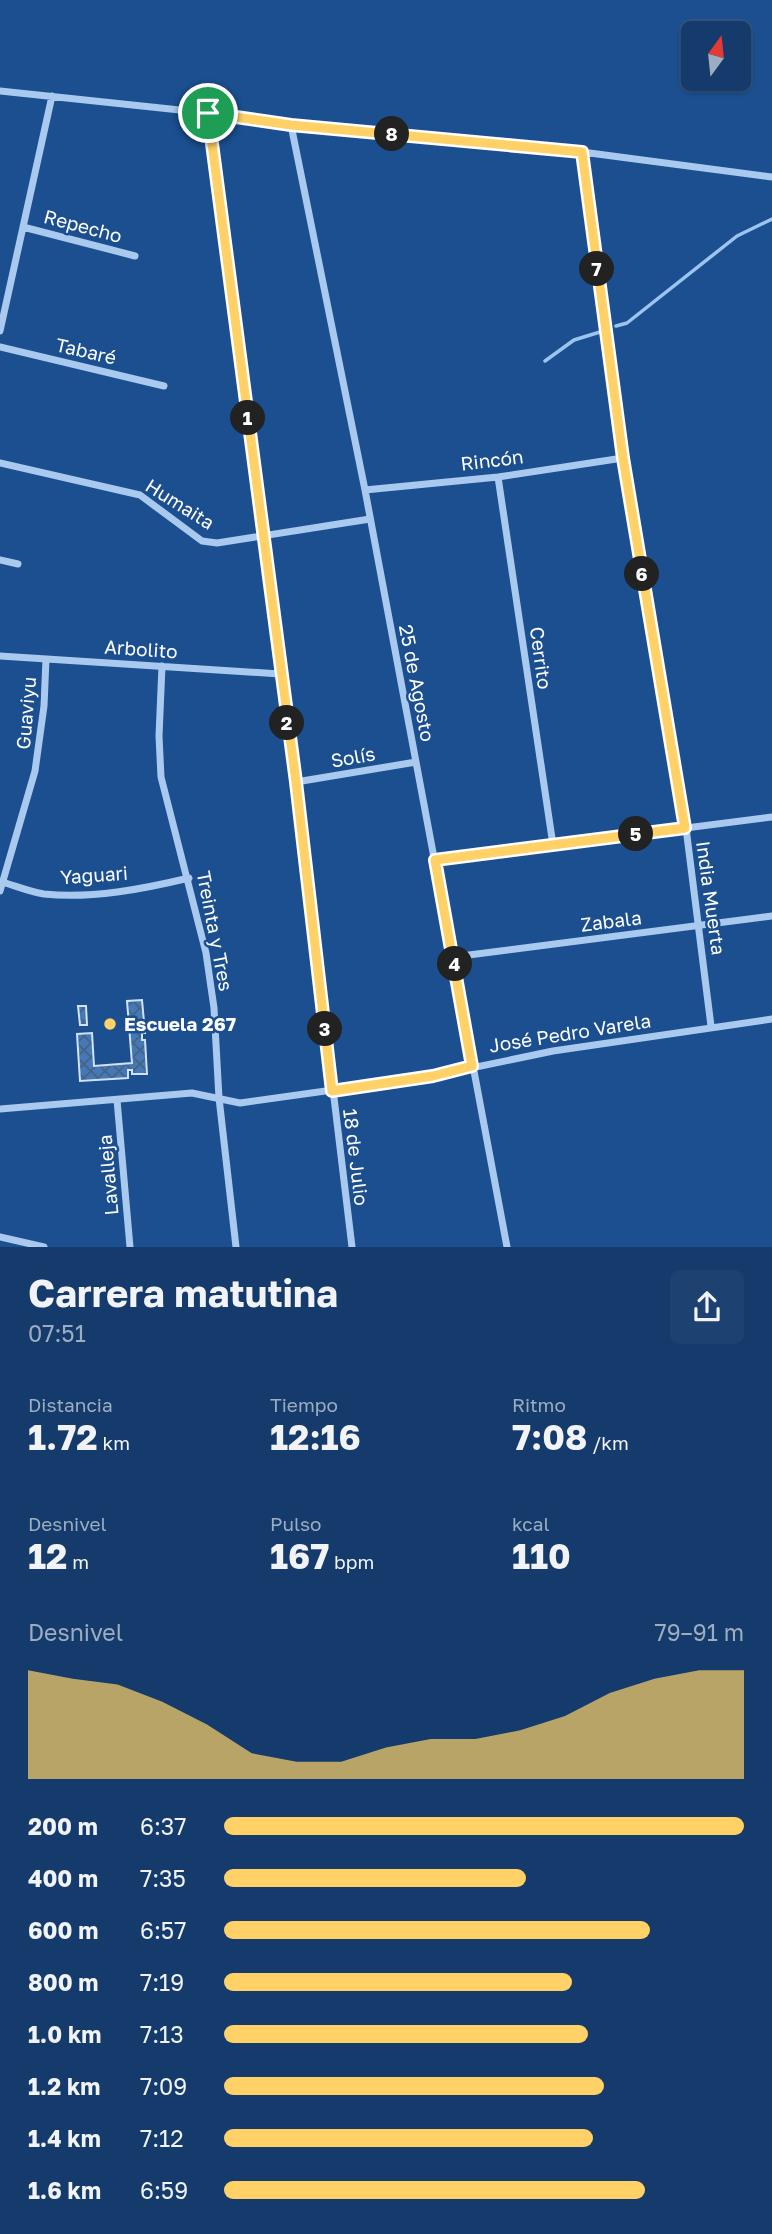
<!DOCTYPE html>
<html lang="es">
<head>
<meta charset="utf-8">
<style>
	body { margin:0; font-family:"Golos Text",sans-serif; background:#1d4271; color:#f1f3f6; height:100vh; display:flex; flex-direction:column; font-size:26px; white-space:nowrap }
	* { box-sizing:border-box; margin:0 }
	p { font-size:23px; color:#9dadc1 }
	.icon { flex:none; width:38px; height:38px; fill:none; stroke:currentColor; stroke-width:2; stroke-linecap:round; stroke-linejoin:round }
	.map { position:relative; height:1247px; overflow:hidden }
	.details { display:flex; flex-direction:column; background:#143b6b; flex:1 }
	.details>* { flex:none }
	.needle { width:46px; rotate:15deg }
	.buttons { position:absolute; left:681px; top:21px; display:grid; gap:14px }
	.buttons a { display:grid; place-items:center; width:70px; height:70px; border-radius:10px; background:#143b6b; box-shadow:0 2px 5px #0004,0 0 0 2px #33557e; font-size:35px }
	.pin { position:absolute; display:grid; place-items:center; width:60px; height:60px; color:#fff; margin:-30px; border:4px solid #fff; border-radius:50%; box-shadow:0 2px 7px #0007 }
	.km { position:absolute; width:35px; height:35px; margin:-18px; border-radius:50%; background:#222; color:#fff; font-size:19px; line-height:35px; text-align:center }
	.round { display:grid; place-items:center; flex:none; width:74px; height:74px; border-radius:10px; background:#1d4271 }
	.head { display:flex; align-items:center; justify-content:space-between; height:119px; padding:0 28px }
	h1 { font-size:38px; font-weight:700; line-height:52px }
	.figures { display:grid; grid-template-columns:repeat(3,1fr); gap:10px; height:119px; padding:7px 28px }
	.figures div { display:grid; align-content:center }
	.figures b { font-size:35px; font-weight:700 }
	.figures small { font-size:19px; font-weight:400 }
	.figures p { font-size:19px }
	.chart { height:196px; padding:14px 28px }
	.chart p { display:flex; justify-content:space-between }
	.chart svg { width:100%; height:126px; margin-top:7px; fill:#ffd166; opacity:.7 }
	ul { padding:0 28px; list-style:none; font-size:23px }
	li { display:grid; grid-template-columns:112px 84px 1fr; align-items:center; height:52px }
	li i { height:18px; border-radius:9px; background:#ffd166 }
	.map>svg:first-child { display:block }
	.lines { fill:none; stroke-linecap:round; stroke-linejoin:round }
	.stream { stroke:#9cc4f0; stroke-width:3.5 }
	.building { fill:url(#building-cross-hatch); stroke:#cfe3fa; stroke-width:2 }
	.minor { stroke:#a9c9ee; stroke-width:7 }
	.route-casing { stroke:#fff; stroke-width:14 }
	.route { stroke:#ffd166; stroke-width:9 }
	.poi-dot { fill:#ffd166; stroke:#1b4f8f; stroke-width:2.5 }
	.labels { text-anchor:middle; stroke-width:5; stroke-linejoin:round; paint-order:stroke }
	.street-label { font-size:19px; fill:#fff; stroke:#1b4f8f }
	.poi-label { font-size:19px; font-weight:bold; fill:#fff; stroke:#1b4f8f; text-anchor:start }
</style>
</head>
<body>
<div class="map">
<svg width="772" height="1247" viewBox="0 0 772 1247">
	<defs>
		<pattern id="building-cross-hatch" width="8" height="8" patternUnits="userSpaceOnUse" patternTransform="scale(1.75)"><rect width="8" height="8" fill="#4478b7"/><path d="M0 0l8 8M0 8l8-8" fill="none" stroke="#486282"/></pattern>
	</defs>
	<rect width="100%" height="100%" fill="#1b4f8f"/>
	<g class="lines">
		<path class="stream" d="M616 326 627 323 737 236 772 219
			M545 361 574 340 600 332"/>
	</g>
	<path class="building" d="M142 1000 145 1033H142V1040H145L147 1074H132V1070H128V1078L80 1081 77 1034 92 1033 94 1066 132 1063 127 1001Z
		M78 1006H86L87 1025H80Z"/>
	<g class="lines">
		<path class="minor" d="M0 91 208 113 291 125 582 152 772 177
			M208 113 296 782 352 1247
			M291 125 365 490 507 1247
			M582 152 623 458 686 828 711 1026
			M23 227 135 256
			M0 331 52 96
			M0 347 164 386
			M0 463 140 495 202 541 217 543 370 519
			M498 477 553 845
			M365 490 498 477 623 458
			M0 560 18 564
			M0 656 280 674
			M162 666 159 736 161 777 206 953 214 1008 219 1098 236 1247
			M296 782 416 762
			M435 860 772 817
			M2 882C16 886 30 892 44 894 92 899 143 889 189 878
			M0 891 35 771 44 706 46 659
			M453 957 772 916
			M117 1100 130 1247
			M0 1109 192 1093 240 1103 433 1076 553 1051 772 1019
			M0 1237 44 1247"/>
	</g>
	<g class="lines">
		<defs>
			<path id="route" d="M208 113 291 125 582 152 623 458 685 828 435 860 472 1066 433 1076 332 1091 296 782Z"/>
		</defs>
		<use href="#route" class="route-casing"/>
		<use href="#route" class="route"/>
	</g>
	<circle class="poi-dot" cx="110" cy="1024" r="7"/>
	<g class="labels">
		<g class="street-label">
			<text transform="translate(83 226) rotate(15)" y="7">Repecho</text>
			<text transform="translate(86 351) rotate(13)" y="7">Tabaré</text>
			<text transform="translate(492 460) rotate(-7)" y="7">Rincón</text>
			<text transform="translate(180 504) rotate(32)" y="7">Humaita</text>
			<text transform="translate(141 649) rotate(4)" y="7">Arbolito</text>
			<text transform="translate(541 658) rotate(82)" y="7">Cerrito</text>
			<text transform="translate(417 683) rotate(79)" y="7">25 de Agosto</text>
			<text transform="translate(26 713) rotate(-85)" y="7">Guaviyu</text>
			<text transform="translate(353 757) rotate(-10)" y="7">Solís</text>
			<text transform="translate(94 875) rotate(-4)" y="7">Yaguari</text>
			<text transform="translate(711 898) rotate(82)" y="7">India Muerta</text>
			<text transform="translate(611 921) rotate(-7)" y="7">Zabala</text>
			<text transform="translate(215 931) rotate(79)" y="7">Treinta y Tres</text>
			<text transform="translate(570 1033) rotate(-9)" y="7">José Pedro Varela</text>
			<text transform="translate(356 1157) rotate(83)" y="7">18 de Julio</text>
			<text transform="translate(108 1175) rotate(-95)" y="7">Lavalleja</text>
		</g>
		<g class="poi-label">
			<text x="124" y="1031">Escuela 267</text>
		</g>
	</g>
</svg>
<div class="buttons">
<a><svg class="needle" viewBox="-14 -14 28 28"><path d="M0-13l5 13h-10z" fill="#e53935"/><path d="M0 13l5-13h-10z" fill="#9dadc1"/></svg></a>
</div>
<div class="pin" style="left:208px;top:113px;background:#1e9e55"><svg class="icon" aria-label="arrive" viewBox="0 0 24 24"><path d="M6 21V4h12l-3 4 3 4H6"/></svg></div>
<b class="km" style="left:248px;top:418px">1</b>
<b class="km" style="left:287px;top:723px">2</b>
<b class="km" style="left:325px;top:1029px">3</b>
<b class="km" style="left:455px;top:964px">4</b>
<b class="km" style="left:636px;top:834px">5</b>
<b class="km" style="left:642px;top:574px">6</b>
<b class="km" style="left:597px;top:269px">7</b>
<b class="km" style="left:392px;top:134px">8</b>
</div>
<section class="details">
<div class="head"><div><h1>Carrera matutina</h1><p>07:51</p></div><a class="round"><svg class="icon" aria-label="share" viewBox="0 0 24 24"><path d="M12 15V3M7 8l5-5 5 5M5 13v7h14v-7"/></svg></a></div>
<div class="figures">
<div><p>Distancia</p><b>1.72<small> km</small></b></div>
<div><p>Tiempo</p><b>12:16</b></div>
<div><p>Ritmo</p><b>7:08<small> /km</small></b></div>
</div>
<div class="figures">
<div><p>Desnivel</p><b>12<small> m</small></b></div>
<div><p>Pulso</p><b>167<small> bpm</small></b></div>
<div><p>kcal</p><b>110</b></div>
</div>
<div class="chart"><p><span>Desnivel</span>79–91 m</p>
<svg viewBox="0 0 160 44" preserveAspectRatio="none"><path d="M0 44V6L10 9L20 11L30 17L40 25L50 35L60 38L70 38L80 33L90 30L100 30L110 27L120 22L130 14L140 9L150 6L160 6V44z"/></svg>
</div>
<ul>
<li><b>200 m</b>6:37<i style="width:100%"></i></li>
<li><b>400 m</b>7:35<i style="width:58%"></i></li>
<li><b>600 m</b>6:57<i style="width:82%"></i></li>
<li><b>800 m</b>7:19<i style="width:67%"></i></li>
<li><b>1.0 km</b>7:13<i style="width:70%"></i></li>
<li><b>1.2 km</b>7:09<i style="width:73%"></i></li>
<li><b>1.4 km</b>7:12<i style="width:71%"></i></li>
<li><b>1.6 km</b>6:59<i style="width:81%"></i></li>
</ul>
</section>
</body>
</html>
